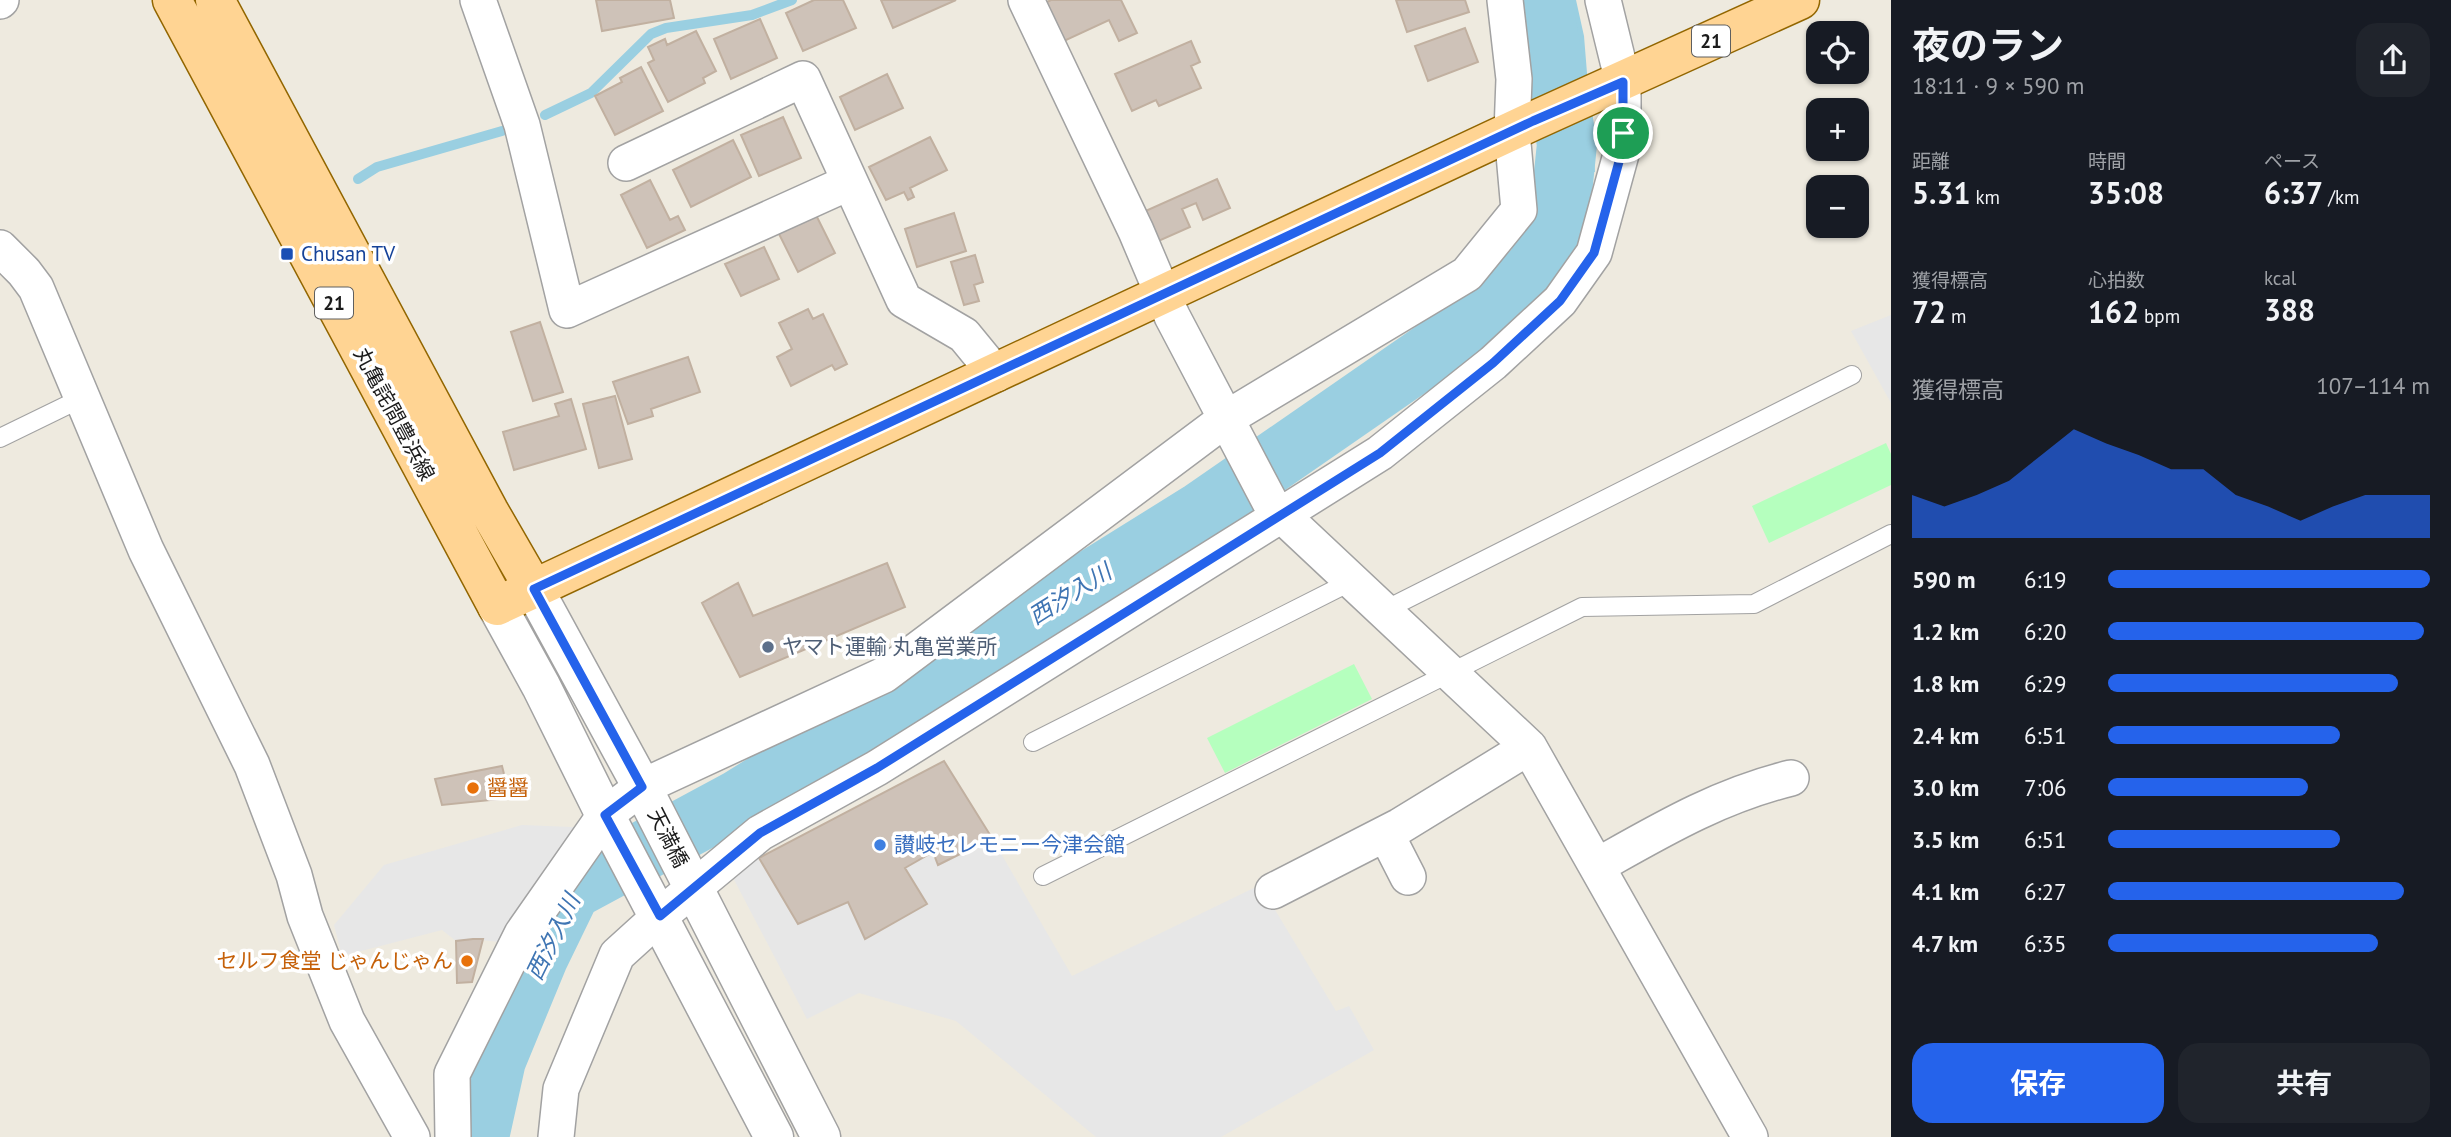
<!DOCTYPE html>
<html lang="ja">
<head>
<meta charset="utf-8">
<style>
	body { margin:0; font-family:"PT Sans","Noto Sans JP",sans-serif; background:#20242c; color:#f1f3f6; height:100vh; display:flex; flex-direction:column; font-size:26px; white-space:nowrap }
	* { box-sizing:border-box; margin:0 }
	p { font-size:23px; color:#9ea1a6 }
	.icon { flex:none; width:38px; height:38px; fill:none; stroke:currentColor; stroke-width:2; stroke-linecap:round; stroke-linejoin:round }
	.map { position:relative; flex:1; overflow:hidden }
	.sheet { display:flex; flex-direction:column; background:#171b24; width:560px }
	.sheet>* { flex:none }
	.controls { position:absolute; left:1806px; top:21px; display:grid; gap:14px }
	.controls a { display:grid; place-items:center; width:63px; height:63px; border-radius:14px; background:#171b24; box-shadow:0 2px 5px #0004; font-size:35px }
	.pin { position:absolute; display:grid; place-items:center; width:60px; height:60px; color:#fff; margin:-30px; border:4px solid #fff; border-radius:50%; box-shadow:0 2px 7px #0007 }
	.round { display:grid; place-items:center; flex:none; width:74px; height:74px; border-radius:21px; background:#20242c }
	.head { display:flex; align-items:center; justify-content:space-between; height:119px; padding:0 21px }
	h1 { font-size:38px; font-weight:700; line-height:52px }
	.stats { display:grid; grid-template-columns:repeat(3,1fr); gap:10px; height:119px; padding:7px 21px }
	.stats div { display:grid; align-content:center }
	.stats b { font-size:30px; font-weight:700 }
	.stats small { font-size:19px; font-weight:400 }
	.stats p { font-size:19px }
	.chart { height:196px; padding:14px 21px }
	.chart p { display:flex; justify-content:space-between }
	.chart svg { width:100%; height:126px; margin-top:7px; fill:#2563eb; opacity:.7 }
	.cta { display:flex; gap:14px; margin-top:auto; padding:14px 21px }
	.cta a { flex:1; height:80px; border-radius:21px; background:#2563eb; color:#fff; font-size:28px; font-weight:700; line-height:80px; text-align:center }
	.cta a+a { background:#20242c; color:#f1f3f6 }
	ul { padding:0 21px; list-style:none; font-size:23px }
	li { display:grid; grid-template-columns:112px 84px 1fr; align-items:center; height:52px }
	li i { height:18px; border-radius:9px; background:#2563eb }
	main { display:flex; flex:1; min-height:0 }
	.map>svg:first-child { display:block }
	.park { fill:#b5ffbe }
	.parking { fill:#e7e7e7 }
	.water { fill:#9acfe1 }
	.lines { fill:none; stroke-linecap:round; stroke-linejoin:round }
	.stream { stroke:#9acfe1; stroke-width:10 }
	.river { stroke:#9acfe1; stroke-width:60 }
	.building { fill:#cec2b8; stroke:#c1b0a0; stroke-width:2 }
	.service-casing { stroke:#a2a2a2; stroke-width:20 }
	.minor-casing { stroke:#a2a2a2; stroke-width:38 }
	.tertiary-casing { stroke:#a2a2a2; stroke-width:41 }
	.primary-casing { stroke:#926600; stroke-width:41 }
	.service { stroke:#fff; stroke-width:18 }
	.minor { stroke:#fff; stroke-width:35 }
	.tertiary { stroke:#fff; stroke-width:38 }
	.primary { stroke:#ffd493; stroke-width:38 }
	.route-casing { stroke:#fff; stroke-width:14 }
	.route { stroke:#2563eb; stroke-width:9 }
	.transit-dot { fill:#1a4fb4; stroke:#fff; stroke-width:2.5 }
	.service-dot { fill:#5c6f8a; stroke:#fff; stroke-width:2.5 }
	.food-dot { fill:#e8710a; stroke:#fff; stroke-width:2.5 }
	.shop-dot { fill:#3f7fe0; stroke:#fff; stroke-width:2.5 }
	.labels { text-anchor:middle; stroke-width:7; stroke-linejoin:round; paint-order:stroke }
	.shield { fill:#fff; stroke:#5f5f5f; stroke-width:2 }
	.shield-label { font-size:19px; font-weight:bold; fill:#1b1b1b }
	.transit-label { font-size:21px; fill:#164399; stroke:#fff; text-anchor:start }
	.street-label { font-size:21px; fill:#1b1b1b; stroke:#fff }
	.service-label { font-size:21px; fill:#4e5e75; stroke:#fff; text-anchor:start }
	.food-label { font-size:21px; fill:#c56008; stroke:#fff; text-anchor:start }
	.shop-label { font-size:21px; fill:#366cbe; stroke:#fff; text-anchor:start }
	.water-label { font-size:23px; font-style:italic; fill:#3f75b3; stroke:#fff }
</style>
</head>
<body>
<main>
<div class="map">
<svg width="1891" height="1137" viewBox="0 0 1891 1137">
	<rect width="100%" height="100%" fill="#eeeadf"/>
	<path class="park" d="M1886 443 1891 454V485L1769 543 1752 506Z
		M1354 664 1372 699 1225 773 1207 738Z"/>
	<path class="parking" d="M1891 315V403L1851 331Z
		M522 825 597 828 516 944 473 939 456 941 442 930 342 956 334 925 384 865Z
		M992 838 1072 976 1260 885 1336 1011 1349 1006 1374 1050 1221 1137H1096L956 1021 859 993 807 1019 730 872 759 858 798 923 848 902 865 939 927 904 905 868 933 852 938 865Z"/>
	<path class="water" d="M1538 0H1576L1584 36 1595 172 1561 174 1546 46Z"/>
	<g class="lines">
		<path class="stream" d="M545 115 591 93 651 34 666 28 752 15 792 0
			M358 179 377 167 502 131"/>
		<path class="river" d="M479 1137 496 1060 538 958 571 890 738 800 1202 511 1501 304 1537 266 1560 212 1567 144 1542 0"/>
	</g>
	<path class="building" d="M596 0H670L674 18 602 31Z
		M814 0H843L856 28 803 51 786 13Z
		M881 0H956L893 28Z
		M1051 0H1121L1137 33 1119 41 1109 20 1064 41 1045 3Z
		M1396 0H1465L1469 12 1407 32Z
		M760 19 777 58 731 79 714 39Z
		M1465 28 1478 62 1428 81 1415 46Z
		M696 31 716 71 703 78 705 83 668 102 648 63 654 60 648 47 665 39 667 45Z
		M1191 41 1200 62 1191 66 1201 88 1159 106 1156 100 1132 111 1115 74Z
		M641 67 663 111 615 135 595 96 622 82 620 78Z
		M887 74 903 108 855 130 840 97Z
		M783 117 801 158 759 176 741 135Z
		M930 137 947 170 910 188 914 197 908 200 904 192 886 200 869 167Z
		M733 140 751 177 691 207 673 170Z
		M1217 179 1230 208 1203 220 1196 203 1182 209 1190 227 1154 243 1141 213Z
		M650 180 670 220 678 216 685 230 647 248 621 195Z
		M815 213 835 253 798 272 778 232Z
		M954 213 966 251 917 267 905 229Z
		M764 247 779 279 741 296 725 264Z
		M975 255 983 282 974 285 979 301 964 305 951 262Z
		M808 309 813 319 823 314 847 364 835 370 832 365 791 386 777 357 792 349 779 323Z
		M540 322 563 392 533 401 511 332Z
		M688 357 700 392 651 409 653 416 628 424 613 382Z
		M615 396 632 459 599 468 583 404Z
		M571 399 586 449 514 470 503 432 559 416 555 404Z
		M887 563 905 607 740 677 702 603 738 583 753 616Z
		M944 761 992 838 938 865 933 852 905 868 927 904 865 939 848 902 798 924 759 858Z
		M502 766 510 798 442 805 435 779Z
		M473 939H483L472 982 457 983 456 941Z"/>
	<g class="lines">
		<defs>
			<path id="service" d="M0 438 82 398
				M1383 611 1852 375
				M1033 742 1352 581
				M1043 876 1582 607 1754 604 1891 534"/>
			<path id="minor" d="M478 0 522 125 567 310 850 182
				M1026 0 1136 231 1172 316 1272 506 1529 747 1750 1137
				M0 1 1 0
				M626 163 803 79 904 300 964 335 996 374
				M0 248 24 272 36 288 146 550 252 765 294 875 305 916 347 1021 412 1137
				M1386 834 1408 877
				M1597 866C1661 830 1718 796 1791 778
				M1273 891 1400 826 1529 747
				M453 1137 452 1074 522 934 605 815 642 787 884 675 1227 418 1467 274 1519 210 1512 132 1514 79 1505 0
				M556 1137 561 1089 617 955 660 916 760 833 877 768 1380 453 1493 363 1560 301 1594 253 1623 147V82L1603 0"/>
			<path id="tertiary" d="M534 589 642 787 821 1137
				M497 606 541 686 605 815 774 1137"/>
			<path id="primary" d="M172 0 497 606 1533 121 1800 0
				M215 0 489 511 534 589"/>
		</defs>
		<use href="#service" class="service-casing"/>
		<use href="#minor" class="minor-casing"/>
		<use href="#tertiary" class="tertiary-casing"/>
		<use href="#primary" class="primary-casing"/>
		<use href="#service" class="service"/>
		<use href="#minor" class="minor"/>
		<use href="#tertiary" class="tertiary"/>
		<use href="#primary" class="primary"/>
	</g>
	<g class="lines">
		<defs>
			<path id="route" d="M1623 82V147L1594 253 1560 301 1493 363 1380 453 877 768 760 833 660 916 605 815 642 787 534 589 1533 121Z"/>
		</defs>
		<use href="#route" class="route-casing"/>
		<use href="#route" class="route"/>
	</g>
	<rect class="transit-dot" x="280" y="247" width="14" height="14" rx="3.5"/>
	<circle class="service-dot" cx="768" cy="647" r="7"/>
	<g class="food-dot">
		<circle cx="473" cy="788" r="7"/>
		<circle cx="467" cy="961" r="7"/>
	</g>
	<circle class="shop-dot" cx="880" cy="845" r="7"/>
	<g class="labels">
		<g class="shield">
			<rect x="1692" y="25.5" width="38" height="31" rx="5"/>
			<rect x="315" y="287.5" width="38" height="31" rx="5"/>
		</g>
		<g class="shield-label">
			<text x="1711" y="48">21</text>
			<text x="334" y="310">21</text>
		</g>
		<g class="transit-label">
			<text x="301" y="261">Chusan TV</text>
		</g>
		<g class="street-label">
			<text transform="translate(394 414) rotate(62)" y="7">丸亀詫間豊浜線</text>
			<text transform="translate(668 838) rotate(63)" y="7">天満橋</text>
		</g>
		<g class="service-label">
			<text x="782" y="654">ヤマト運輸 丸亀営業所</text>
		</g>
		<g class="food-label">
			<text x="487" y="795">醤醤</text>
			<text x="453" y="968" text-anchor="end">セルフ食堂 じゃんじゃん</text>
		</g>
		<g class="shop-label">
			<text x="894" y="852">讃岐セレモニー今津会館</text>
		</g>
		<g class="water-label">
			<text transform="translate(1070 594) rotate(-32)" y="8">西汐入川</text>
			<text transform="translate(553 937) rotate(-64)" y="8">西汐入川</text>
		</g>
	</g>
</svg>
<div class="controls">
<a><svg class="icon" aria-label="locate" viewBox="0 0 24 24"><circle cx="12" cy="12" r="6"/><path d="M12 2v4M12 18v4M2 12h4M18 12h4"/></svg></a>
<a>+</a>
<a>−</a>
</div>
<div class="pin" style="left:1623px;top:133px;background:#1e9e55"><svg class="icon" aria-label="arrive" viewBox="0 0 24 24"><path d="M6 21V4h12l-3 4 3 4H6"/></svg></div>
</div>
<section class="sheet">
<div class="head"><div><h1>夜のラン</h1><p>18:11 · 9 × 590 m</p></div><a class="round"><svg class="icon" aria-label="share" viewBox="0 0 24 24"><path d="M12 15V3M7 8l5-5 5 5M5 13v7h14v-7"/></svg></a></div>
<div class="stats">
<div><p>距離</p><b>5.31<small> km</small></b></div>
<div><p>時間</p><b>35:08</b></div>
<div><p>ペース</p><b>6:37<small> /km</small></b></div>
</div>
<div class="stats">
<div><p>獲得標高</p><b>72<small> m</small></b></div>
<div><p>心拍数</p><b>162<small> bpm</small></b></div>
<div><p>kcal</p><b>388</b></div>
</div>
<div class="chart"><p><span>獲得標高</span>107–114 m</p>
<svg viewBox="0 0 160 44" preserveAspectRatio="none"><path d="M0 44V29L10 33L20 29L30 24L40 15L50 6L60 11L70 15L80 20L90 20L100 29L110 33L120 38L130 33L140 29L150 29L160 29V44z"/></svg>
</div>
<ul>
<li><b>590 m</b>6:19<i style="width:100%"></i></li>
<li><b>1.2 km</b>6:20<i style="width:98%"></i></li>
<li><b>1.8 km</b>6:29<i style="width:90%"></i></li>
<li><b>2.4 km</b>6:51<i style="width:72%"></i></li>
<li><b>3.0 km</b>7:06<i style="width:62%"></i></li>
<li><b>3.5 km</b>6:51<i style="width:72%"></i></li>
<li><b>4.1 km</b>6:27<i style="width:92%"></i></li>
<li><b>4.7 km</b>6:35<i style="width:84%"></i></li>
</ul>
<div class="cta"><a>保存</a><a>共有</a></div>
</section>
</main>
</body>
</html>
